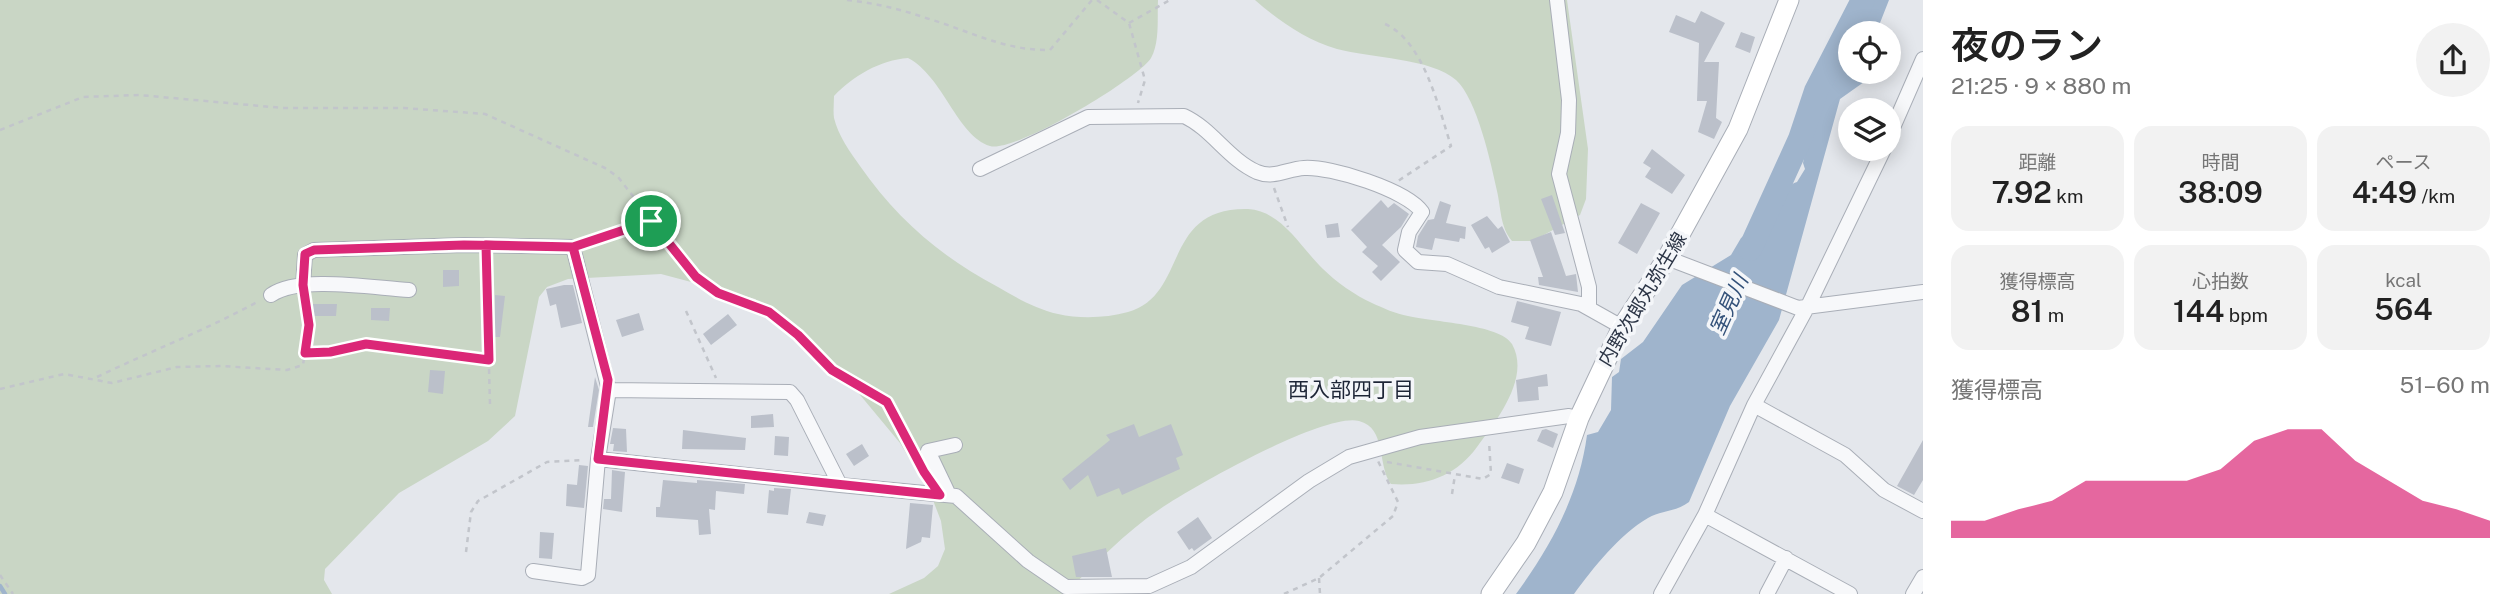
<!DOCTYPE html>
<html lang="ja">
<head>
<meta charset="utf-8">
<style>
	body { margin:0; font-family:"Public Sans","Noto Sans JP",sans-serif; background:#f2f2f2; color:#222; height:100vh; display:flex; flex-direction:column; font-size:26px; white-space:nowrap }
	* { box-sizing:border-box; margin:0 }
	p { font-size:23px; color:#767676 }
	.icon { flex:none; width:38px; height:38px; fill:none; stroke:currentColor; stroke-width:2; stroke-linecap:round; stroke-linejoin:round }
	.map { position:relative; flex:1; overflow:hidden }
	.drawer { display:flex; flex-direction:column; background:#fff; width:595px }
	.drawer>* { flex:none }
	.fabs { position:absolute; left:1838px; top:21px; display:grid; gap:14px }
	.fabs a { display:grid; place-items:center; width:63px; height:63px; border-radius:50%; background:#fff; box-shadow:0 4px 18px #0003; font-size:35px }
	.pin { position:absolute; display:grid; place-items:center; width:60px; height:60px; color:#fff; margin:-30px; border:4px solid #fff; border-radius:50%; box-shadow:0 2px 7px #0007 }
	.round { display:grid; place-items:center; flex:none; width:74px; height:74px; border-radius:37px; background:#f2f2f2 }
	.overview { display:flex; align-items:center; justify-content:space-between; height:119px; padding:0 28px }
	h1 { font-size:38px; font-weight:600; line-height:52px }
	.figures { display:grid; grid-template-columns:repeat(3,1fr); gap:10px; height:119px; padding:7px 28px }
	.figures div { display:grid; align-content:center; border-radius:18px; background:#f2f2f2; text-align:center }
	.figures b { font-size:30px; font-weight:600 }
	.figures small { font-size:19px; font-weight:400 }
	.figures p { font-size:19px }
	.chart { height:196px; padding:14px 28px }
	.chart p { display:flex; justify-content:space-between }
	.chart svg { width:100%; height:126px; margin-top:7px; fill:#db2777; opacity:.7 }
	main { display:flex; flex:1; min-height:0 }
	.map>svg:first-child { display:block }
	.green { fill:#c9d6c5 }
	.water { fill:#9fb4cc }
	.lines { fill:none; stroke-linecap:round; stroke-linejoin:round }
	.stream { stroke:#9fb4cc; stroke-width:4.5 }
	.river { stroke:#9fb4cc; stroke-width:24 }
	.building { fill:#bbc0ca }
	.minor-casing { stroke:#a9aeb7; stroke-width:16 }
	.secondary-casing { stroke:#a9aeb7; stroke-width:21 }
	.path { stroke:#c2c5cb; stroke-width:2.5; stroke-dasharray:5 5; stroke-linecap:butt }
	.minor { stroke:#f7f8fa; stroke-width:14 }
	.secondary { stroke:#fff; stroke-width:19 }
	.route-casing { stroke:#fff; stroke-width:14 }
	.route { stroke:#db2777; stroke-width:9 }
	.labels { text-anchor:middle; stroke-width:7; stroke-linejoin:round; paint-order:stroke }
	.street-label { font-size:19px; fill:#2b3445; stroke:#f4f6f9 }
	.water-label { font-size:21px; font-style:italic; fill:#34527a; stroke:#f4f6f9 }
	.neighbourhood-label { font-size:21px; fill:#1d2536; stroke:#f4f6f9 }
</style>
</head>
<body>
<main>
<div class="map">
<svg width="1923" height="594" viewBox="0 0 1923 594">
	<rect width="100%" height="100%" fill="#e4e7ec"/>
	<path class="green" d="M0 0H1158C1157 18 1160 42 1151 58 1138 79 1013 154 990 146 957 136 943 76 908 58 880 60 853 76 834 96 834 103 833 111 834 118 838 135 850 152 860 166 897 219 941 257 998 287 1017 298 1036 309 1058 314 1080 319 1106 318 1128 312 1189 295 1161 207 1248 209 1282 211 1301 248 1323 269 1335 281 1356 296 1372 303 1383 308 1396 314 1408 316 1431 322 1500 324 1512 344 1531 378 1496 421 1477 447 1456 476 1425 487 1391 484 1377 466 1387 428 1359 421 1325 412 1192 487 1160 509 1125 532 1095 565 1064 594H889L924 578 938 566 945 549 941 521 931 495 900 443 836 366 755 299 661 274 568 279 547 287 539 297 515 416 488 441 399 493 325 569 324 580 332 594H0Z
		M1255 0H1567L1588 149 1586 199 1580 215 1533 241H1512C1500 227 1501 208 1497 191 1491 163 1477 99 1456 80 1431 58 1370 58 1337 49 1306 40 1279 21 1255 0Z"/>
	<path class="water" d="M1856 0H1889L1876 33H1852L1846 26Z
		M1850 39V72H1866L1864 82 1840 99 1779 320 1730 406 1689 502C1676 512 1662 510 1648 518 1620 534 1593 568 1574 594H1516C1551 546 1579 495 1587 435L1598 432 1611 410 1612 377 1619 372 1621 359 1643 342 1682 285 1731 255 1741 238 1777 208C1777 199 1788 184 1797 182L1805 169 1803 163 1815 103Z"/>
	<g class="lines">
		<path class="stream" d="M0 586 5 594"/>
		<path class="river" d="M1750 249 1800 139 1816 91 1863 0"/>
	</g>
	<path class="building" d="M1701 11 1725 23 1704 62H1719L1716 118 1722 122 1714 139 1698 132 1707 101H1697L1699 43 1669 32 1676 15 1695 23Z
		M1741 32 1755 37 1750 53 1735 47Z
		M1652 149 1685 175 1672 194 1645 177 1651 168 1643 163Z
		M1552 195 1565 233 1555 235 1541 199Z
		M1381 200 1388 208 1394 203 1409 214 1401 227 1382 245 1400 262 1381 281 1372 272 1378 266 1362 252 1367 247 1351 230Z
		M1440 201 1451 205 1446 223 1466 227 1465 239 1460 238 1459 242 1435 238 1432 250 1416 247 1418 236 1428 220 1434 219Z
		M1641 203 1660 213 1637 254 1618 243Z
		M1487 216 1498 229 1502 226 1510 242 1492 253 1489 247 1485 249 1471 225Z
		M1338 223 1340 237 1327 238 1325 225Z
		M1551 232 1566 276 1576 274 1578 292 1539 285 1538 277H1543L1530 240Z
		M443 270H459V286L443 287Z
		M564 285H573L582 323 561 328 556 304 550 306 546 289Z
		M495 295 505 296 500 337H494Z
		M1517 301 1561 312 1551 346 1525 339 1529 327 1511 322Z
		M313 304H337L336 316H313Z
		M371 308H390L389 321 371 320Z
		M639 313 644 330 622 337 616 320Z
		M728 314 737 325 711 345 703 334Z
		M430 370 445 371 443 394 428 392Z
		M1547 374 1548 386 1538 387 1539 400 1518 402 1516 380Z
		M595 377 599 390 593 427H588Z
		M773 414 774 427 751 428V416Z
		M1134 424 1139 437 1171 424 1183 455 1176 458 1180 469 1122 495 1119 488 1097 497 1088 475 1070 490 1062 479 1110 440 1106 435Z
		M613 428 626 429 627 452 613 451 614 444H610Z
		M1546 429 1558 434 1553 448 1537 441 1542 430Z
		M683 430 746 438 745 450 682 449Z
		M775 436 789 437 788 456 774 455Z
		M1923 440V480L1914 495 1897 486Z
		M862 444 869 456 854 466 846 454Z
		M1507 463 1524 469 1519 484 1501 478Z
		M579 465 588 466 584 508 566 506 567 484 577 485Z
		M612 470 625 472 622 512 603 509 604 499H611Z
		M663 480 697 483V480L745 484 744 494 716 491 715 510 709 509 711 534 699 535 698 520 656 517V507H660Z
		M774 488 791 489 788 515 767 513 769 490 774 491Z
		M910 503 933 505 930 538 922 537 921 542 906 549Z
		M809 512 826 515 823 526 806 523Z
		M1198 517 1212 538 1194 551 1192 548 1189 550 1177 532Z
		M540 532 554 533 552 559 539 558Z
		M1106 548 1112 577H1076L1072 556Z"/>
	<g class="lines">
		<defs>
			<path id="minor" d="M1557 0 1569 100 1568 133 1559 174 1589 287V308
				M1888 139 1923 59
				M980 169 1088 117 1184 116C1212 129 1228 159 1257 172 1274 179 1287 169 1304 168 1330 166 1407 190 1422 212L1409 232 1405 250 1418 262 1447 264 1499 287 1581 304 1622 327
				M1667 258 1798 308 1923 292
				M303 285 305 255 314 250 464 245 573 247 609 390 790 392 797 400 840 485 956 496 1028 561 1066 587 1149 586 1191 567 1309 481 1349 457 1420 437 1569 416 1579 418
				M271 295C300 275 373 288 409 290
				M1754 405 1845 455 1884 490 1923 511
				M598 459 609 390
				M949 495 928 451 955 445
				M1705 515 1850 594
				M533 571 582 578 588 575 598 459 840 485
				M1661 594 1705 515 1754 405 1808 306 1884 149
				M1767 594 1786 558
				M1913 594 1923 577"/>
			<path id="secondary" d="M1491 594 1526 543 1553 492 1579 418 1622 327 1667 258 1738 129 1789 0"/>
		</defs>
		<use href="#minor" class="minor-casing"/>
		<use href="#secondary" class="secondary-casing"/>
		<path class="path" d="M847 0C874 3 900 9 926 18 967 30 1005 51 1050 50L1092 0
			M1097 0 1129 23 1145 80 1138 103
			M1129 23 1170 0
			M1385 24C1424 41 1439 109 1451 146L1398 181
			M0 130 83 97 139 95 283 108H404L485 114 605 168 618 177 696 277 718 293 769 312 798 335 832 370 887 402 914 455
			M1274 188 1288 227
			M584 243 651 221
			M486 259 490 404
			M686 311 716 378
			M305 353 330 352 366 344 489 361
			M97 377C151 351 206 330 259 301
			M0 389 64 374 112 383 177 367 221 366 287 370 303 365 309 325 306 297
			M1387 462 1483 479 1491 474 1489 441
			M1452 494 1455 475
			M466 552 471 512 478 501 547 462 584 460
			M0 575 13 594
			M1319 578 1320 594
			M1284 594 1319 578 1393 516 1398 502 1378 461"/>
		<use href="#minor" class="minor"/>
		<use href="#secondary" class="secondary"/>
	</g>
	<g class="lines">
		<defs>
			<path id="route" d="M651 221 573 247 464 245 314 250 305 254 303 285 309 325 305 353 330 352 366 344 489 360 486 245 573 247 608 380 598 459 940 495 924 472 887 402 832 370 798 335 769 312 718 293 696 277 651 221"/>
		</defs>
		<use href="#route" class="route-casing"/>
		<use href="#route" class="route"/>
	</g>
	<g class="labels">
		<g class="street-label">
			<text transform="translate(1642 299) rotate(-59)" y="7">内野次郎丸弥生線</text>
		</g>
		<g class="water-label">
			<text transform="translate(1729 305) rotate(-66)" y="7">室見川</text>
		</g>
		<g class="neighbourhood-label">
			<text x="1351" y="397">西入部四丁目</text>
		</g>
	</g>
</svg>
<div class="fabs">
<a><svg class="icon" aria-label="locate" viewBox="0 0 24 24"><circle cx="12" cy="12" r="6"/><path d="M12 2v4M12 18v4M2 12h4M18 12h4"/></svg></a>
<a><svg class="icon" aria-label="layers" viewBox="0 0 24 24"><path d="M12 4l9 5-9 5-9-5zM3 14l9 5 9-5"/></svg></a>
</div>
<div class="pin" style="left:651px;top:221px;background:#1e9e55"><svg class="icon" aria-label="arrive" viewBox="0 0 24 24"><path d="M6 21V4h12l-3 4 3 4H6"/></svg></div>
</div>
<section class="drawer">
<div class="overview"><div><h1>夜のラン</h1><p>21:25 · 9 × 880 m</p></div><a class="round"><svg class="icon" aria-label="share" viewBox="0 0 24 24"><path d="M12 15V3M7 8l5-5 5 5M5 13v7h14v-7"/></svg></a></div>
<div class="figures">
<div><p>距離</p><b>7.92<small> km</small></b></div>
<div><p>時間</p><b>38:09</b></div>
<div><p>ペース</p><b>4:49<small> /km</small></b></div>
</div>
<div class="figures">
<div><p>獲得標高</p><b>81<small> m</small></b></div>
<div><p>心拍数</p><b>144<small> bpm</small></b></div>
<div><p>kcal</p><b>564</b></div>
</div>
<div class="chart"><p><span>獲得標高</span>51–60 m</p>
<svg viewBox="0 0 160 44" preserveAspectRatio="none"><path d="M0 44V38L10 38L20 34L30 31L40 24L50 24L60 24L70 24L80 20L90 10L100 6L110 6L120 17L130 24L140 31L150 34L160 38V44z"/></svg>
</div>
</section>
</main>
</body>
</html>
